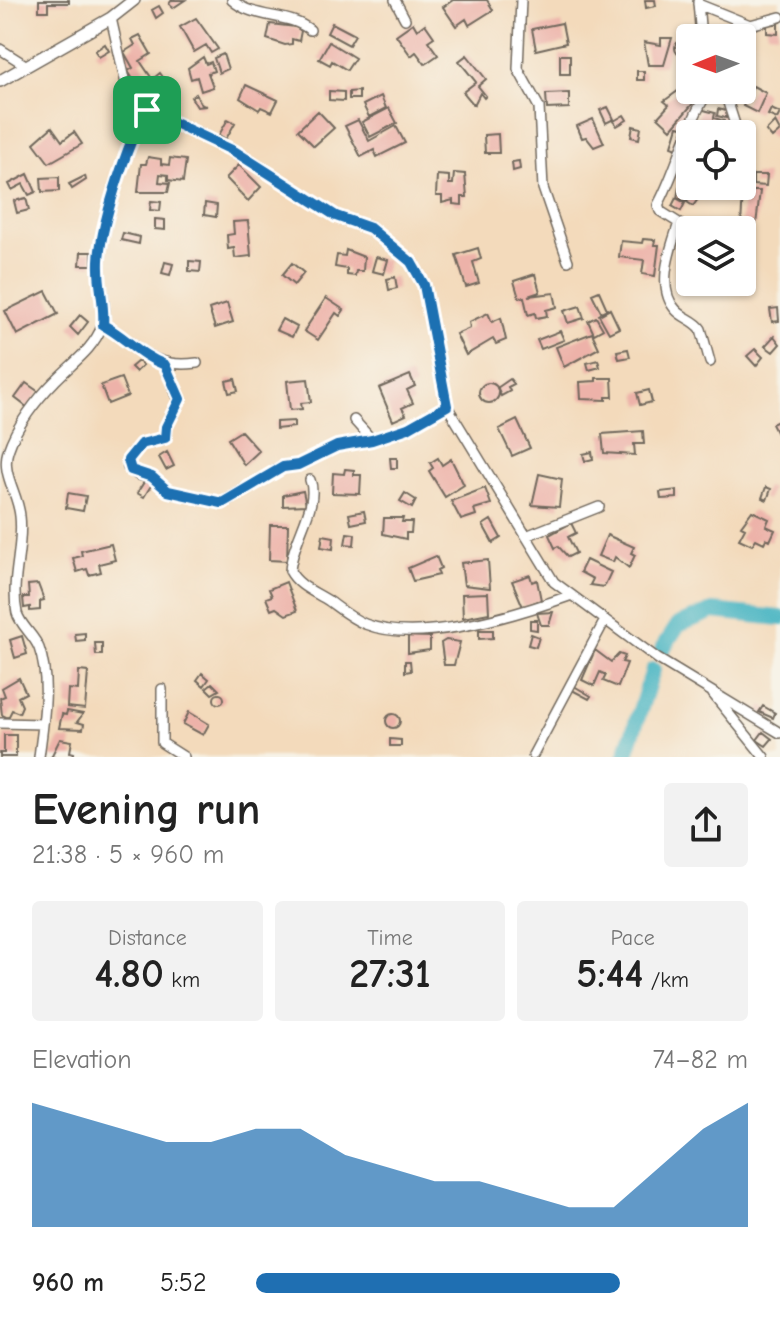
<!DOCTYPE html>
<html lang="en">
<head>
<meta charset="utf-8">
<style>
	body { margin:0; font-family:"Comic Neue",sans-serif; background:#f2f2f2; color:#222; height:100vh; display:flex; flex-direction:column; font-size:30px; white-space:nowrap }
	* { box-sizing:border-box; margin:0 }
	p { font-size:26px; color:#767676 }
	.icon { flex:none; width:44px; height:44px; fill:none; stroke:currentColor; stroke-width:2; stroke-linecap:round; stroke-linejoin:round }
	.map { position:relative; height:757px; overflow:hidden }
	.sheet { display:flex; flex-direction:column; background:#fff; flex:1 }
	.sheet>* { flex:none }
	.needle { width:52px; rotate:269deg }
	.buttons { position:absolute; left:676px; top:24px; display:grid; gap:16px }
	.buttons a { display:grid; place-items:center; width:80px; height:80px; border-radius:8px; background:#fff; box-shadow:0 2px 6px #0004; font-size:40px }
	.pin { position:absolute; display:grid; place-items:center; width:68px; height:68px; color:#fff; margin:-34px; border-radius:16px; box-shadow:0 4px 12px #0006 }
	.round { display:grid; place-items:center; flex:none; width:84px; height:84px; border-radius:8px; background:#f2f2f2 }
	.overview { display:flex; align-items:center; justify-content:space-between; height:136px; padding:0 32px }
	h1 { font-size:44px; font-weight:700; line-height:60px }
	.metrics { display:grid; grid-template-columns:repeat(3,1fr); gap:12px; height:136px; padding:8px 32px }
	.metrics div { display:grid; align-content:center; border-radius:8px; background:#f2f2f2; text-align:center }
	.metrics b { font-size:40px; font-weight:700 }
	.metrics small { font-size:22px; font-weight:400 }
	.metrics p { font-size:22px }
	.chart { height:224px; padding:16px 32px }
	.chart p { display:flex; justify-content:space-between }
	.chart svg { width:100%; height:144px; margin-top:8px; fill:#1f6fb2; opacity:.7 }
	ul { padding:0 32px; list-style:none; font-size:26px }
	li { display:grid; grid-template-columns:128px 96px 1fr; align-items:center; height:60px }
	li i { height:20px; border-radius:10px; background:#1f6fb2 }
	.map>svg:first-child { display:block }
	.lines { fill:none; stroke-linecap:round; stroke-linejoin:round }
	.river { stroke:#48b5c3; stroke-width:16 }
	.building { fill:#edb2a9 }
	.minor-casing { stroke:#71685d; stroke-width:12 }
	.major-casing { stroke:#71685d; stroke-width:14 }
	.minor { stroke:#fff; stroke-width:9 }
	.major { stroke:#fff; stroke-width:11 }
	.route-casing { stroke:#fff; stroke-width:16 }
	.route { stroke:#1f6fb2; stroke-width:10 }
</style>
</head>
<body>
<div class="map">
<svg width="780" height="757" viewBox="0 0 780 757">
	<rect width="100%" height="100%" fill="#f7f3e8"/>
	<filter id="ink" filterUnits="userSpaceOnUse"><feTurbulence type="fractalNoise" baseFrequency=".0125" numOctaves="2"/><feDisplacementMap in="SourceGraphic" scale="16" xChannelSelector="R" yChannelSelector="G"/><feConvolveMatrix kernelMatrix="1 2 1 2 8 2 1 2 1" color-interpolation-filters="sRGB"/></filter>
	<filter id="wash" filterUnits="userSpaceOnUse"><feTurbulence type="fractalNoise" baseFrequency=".006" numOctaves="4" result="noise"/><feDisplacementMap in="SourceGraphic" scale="32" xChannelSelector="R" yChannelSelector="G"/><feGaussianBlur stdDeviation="1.8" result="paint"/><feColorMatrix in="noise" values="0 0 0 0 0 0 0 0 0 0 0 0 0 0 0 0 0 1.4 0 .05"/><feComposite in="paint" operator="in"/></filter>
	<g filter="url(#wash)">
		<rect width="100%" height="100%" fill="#f3dabb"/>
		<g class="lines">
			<path class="river" d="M662 650 678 625 713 611 780 618
				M625 757 653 670"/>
		</g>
		<g id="blocks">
			<path class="building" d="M39 0H69V3H48V11H39Z
				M172 0H185L173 8 169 4Z
				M453 0H487L493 10 469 25 466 19 456 26 443 7Z
				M645 0H655L656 6 646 8Z
				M159 6 163 13 156 18 152 10Z
				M196 18 218 49 211 53 206 45 194 52 180 27Z
				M332 23 355 35 349 45 327 33Z
				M413 23 417 30 425 24 434 37 428 41 438 55 425 64 416 52 411 56 396 35Z
				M562 23 566 43 536 50 532 29Z
				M270 24 296 27 301 31 299 41 292 39V44L285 45 267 39Z
				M767 24H778V34L767 33Z
				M140 35 151 54 140 61 157 86 146 93 142 87 139 89 128 71 133 68 124 52 135 45 132 39Z
				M661 38H672L664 65H648L644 42 661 45Z
				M675 48a8 8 0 1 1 16 0a8 8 0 1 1-16 0Z
				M329 42 355 58 347 70 332 61 330 65 319 59Z
				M105 44 109 51 99 57 95 51Z
				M223 54 228 69 219 73 214 58Z
				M467 55 486 79 478 86 486 96 484 98 480 93 474 105 463 92 476 82 459 61Z
				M560 55H570V74H560Z
				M203 57 206 64 211 62 214 71 208 73 213 87 201 91 197 77 191 79 188 68Z
				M637 71H644V80H637Z
				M160 73 165 80 158 84 154 78Z
				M246 85 278 100 272 112 261 107 259 110 240 98Z
				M753 86 766 93 757 113 743 106Z
				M682 88 696 100 671 129 658 117 669 105 664 101Z
				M730 90H742L738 99 728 94Z
				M329 91 344 92V101L329 100Z
				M359 91V99H349V92Z
				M569 93V108L547 109 546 94Z
				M196 94 202 105 207 106 197 107 191 97Z
				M381 96 386 108 369 117 363 105Z
				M131 105 134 111 125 115 122 110Z
				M608 107 614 119 606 123 600 110Z
				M389 108 397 123 370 137 362 122Z
				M700 109 715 113 714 118 724 121 721 134 695 129Z
				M718 109 727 111 726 118 717 116Z
				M771 109 780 113 777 119 768 115Z
				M318 111 334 128 314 146 298 130Z
				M624 115 627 120 617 126 614 121Z
				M228 119 235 123 226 139 219 135Z
				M593 119 604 143 594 147 586 137 582 138 577 126Z
				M358 120 369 141 396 126 405 143 377 157 374 150 361 157 345 126Z
				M775 122 780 131 772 138 766 131Z
				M633 126 641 128 639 139 631 137Z
				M678 126 686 128 680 149 672 146Z
				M52 127 62 141 74 132 82 144 49 163 34 143Z
				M498 134 499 153H485L484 135Z
				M148 157 161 159V164L169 165 170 158 186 160 183 182 168 180V175L160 174 159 182 170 183 168 192H138L141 164H146Z
				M519 161 520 169 513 171 512 162Z
				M239 165 261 187 248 201 226 178Z
				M454 173 465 174 467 197H462V205L453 204V200L442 203V196H436L437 175 449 176V184H453Z
				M28 174 36 192 29 195 23 184 12 190 9 184Z
				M753 175H767L766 186 753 185Z
				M85 176 86 180 72 189 69 184Z
				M59 177V191L42 192 41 178Z
				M679 188 689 191 686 201 677 198Z
				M743 191H760L756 225H741Z
				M691 195 698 199 693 206 687 202Z
				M26 198 29 210 17 213 14 201Z
				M676 198 685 203 681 211 672 206Z
				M151 201 161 202 160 211 150 210Z
				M205 203 217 205 216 217 204 215Z
				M155 219 165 220V230L155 229Z
				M248 221 251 256 235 258 234 248 228 249 227 235 234 234 233 222Z
				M123 233 140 237 139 244 121 240Z
				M643 239 655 240 654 245H659L655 276 642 274 644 260 619 257 621 241 642 243Z
				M478 248 481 259 473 262 479 283 466 287 456 255Z
				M346 250 364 257 363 271H356L355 276 347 275V269L335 267 337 255 345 256Z
				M81 252H92V265H80Z
				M376 257 388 260 384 274 372 271Z
				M189 261 201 262 200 272 189 271Z
				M165 262 173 264 170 275 162 273Z
				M292 263 304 273 294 285 282 275Z
				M535 274 540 292 528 296 554 293 557 307 546 310 547 316 536 318 535 313 528 315 524 297 519 298 514 281Z
				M395 277 397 288 389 290 387 279Z
				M46 291 58 314 17 335 5 311Z
				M599 291 607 309 601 312 592 294Z
				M326 298 344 310 340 316 336 313 318 340 304 331Z
				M227 303 233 322 215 328 209 309Z
				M580 306 584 318 568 323 564 311Z
				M778 308 779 321 772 322 770 309Z
				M610 309 619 328 609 333 599 315Z
				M488 313 492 322 501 318 506 340 496 344 493 339 466 355 456 334 470 328 469 322Z
				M80 315 88 322 78 335 70 327Z
				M596 317 603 329 594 334 588 321Z
				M282 319 297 327 292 337 276 330Z
				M560 331 564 340 541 349 537 340Z
				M592 333 599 348 564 367 556 347Z
				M774 336 780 344 773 352 765 346Z
				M628 349 630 357 619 359 617 351Z
				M755 349 763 357 756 366 747 356Z
				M598 360 600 367 589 370 587 363Z
				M138 361 143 365 136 372 131 367Z
				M410 375 415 386 407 390 413 403 402 408 406 415 393 421 379 388Z
				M121 378 128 396 108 404 101 385Z
				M596 378H612L613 397H606V400L581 399 580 382 596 381Z
				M235 379 238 391 229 393 226 381Z
				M308 379 311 402 301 403 302 409 290 410 287 381Z
				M510 379 514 384 508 387 510 391 501 396 497 388Z
				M26 383 39 392 28 408 15 398Z
				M479 393a10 10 0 1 1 20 0a10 10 0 1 1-20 0Z
				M649 390 652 402 640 405 637 393Z
				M517 420 530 448 512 456 499 429Z
				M780 420V440L772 424Z
				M294 421V427L276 429V422Z
				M241 431 259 451 244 465 228 439Z
				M643 431 644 444H634L635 455 604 453 602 434Z
				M167 452 174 466 166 470 159 457Z
				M592 452 593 459 585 461 583 454Z
				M390 458H397V468H391Z
				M438 458 442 465 451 459 464 485 445 497 429 471 433 468 430 463Z
				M345 469 354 470V475H361L360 494 332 493 333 473 344 474Z
				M539 474 562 479 559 507 532 505Z
				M146 479 152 484 144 497 137 493Z
				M766 487 771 489 767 500 762 498Z
				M485 488 491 504 474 509 476 515 461 520 451 501Z
				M677 490V498L661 499 660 492Z
				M303 491 306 505 283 506V495Z
				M68 493 86 496 83 511 66 508Z
				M405 493 416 500 412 508 400 501Z
				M364 511 366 521 351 524 349 514Z
				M752 511 769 519 766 526 775 530 770 541 766 539 764 543 756 539 752 545 739 539 745 528 741 526Z
				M384 518H403L402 522H412L411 533H406V539L383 534Z
				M491 520 501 538 493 543 483 525Z
				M571 523 576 533 568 537 576 553 568 557 558 546 555 548 549 535Z
				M270 525H288L287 561 269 560Z
				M347 533 355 534 354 545 345 544Z
				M323 535 334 537 333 549 321 547Z
				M607 535 634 547 631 553 635 555 629 568 615 557 613 562 598 556Z
				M111 544 115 560 99 564 101 572 89 575 87 569 77 572 73 558 82 556 81 551Z
				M436 556 441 568 437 570 439 575 413 581 408 568Z
				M488 560 490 588 464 585 461 563Z
				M586 560 611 572 604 587 590 585 593 579 580 572Z
				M530 575 532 582 537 580 541 600 523 607 512 581Z
				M286 582 297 611 286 615 276 608 271 610 266 598 272 596 269 589Z
				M38 584 44 600 40 601V610L30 611V607L24 608 23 597H29L28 585Z
				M488 593 489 613 463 618 462 594Z
				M553 612 549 625H541L537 613Z
				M530 620H537V630L530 629Z
				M479 630H493V638L479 639Z
				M85 633V640L76 641 75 634Z
				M531 634 539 637 536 647 528 645Z
				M22 636 27 654 15 658 10 640Z
				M408 636 430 637V650L408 653Z
				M446 640 460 642 454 665H444L441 643Z
				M95 643H102V655H96Z
				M595 650 611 662 619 654 625 656 622 662 627 663 618 687 603 681 606 675 600 672 594 686 582 680Z
				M405 661H410L411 671 405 672Z
				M79 671 88 672 85 709 67 707 68 689 78 690Z
				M202 673 209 679 204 686 197 680Z
				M19 678 26 693 18 697 22 706 19 713 12 710 8 718 2 715 0 698 5 696 2 688Z
				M212 683 219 690 212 694 206 688Z
				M574 686 591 696 589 699 572 690Z
				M214 699a5 5 0 1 1 10 0a5 5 0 1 1-10 0Z
				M763 706 775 713 773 718 759 712Z
				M67 711 83 714 77 722 84 724 83 729 59 728 62 714 66 715Z
				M189 712 209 724 203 735 183 724Z
				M386 721a7 7 0 1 1 14 0a7 7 0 1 1-14 0Z
				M763 732 772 739 766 746 757 740Z
				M4 735H16V757H0V753H4Z
				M60 739 72 741 70 752 74 753 73 757H51Z
				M390 739 401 740V746H390Z"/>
		</g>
	</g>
	<g filter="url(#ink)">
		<use href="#blocks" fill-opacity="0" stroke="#71685d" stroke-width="2"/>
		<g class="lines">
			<defs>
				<path id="minor" d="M232 0C254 20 288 12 310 30
					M395 0 405 19
					M521 0 518 69 539 107 543 188 568 261
					M698 2 701 38
					M698 4 750 25 780 17
					M111 18 126 84 147 110 234 151 336 216 370 228 411 262 424 285 447 406 554 582 658 659 780 733
					M0 49 27 66
					M709 90C686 125 678 168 658 205L660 211 679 223C671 247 655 288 676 310 683 318 695 320 701 329L710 362
					M724 90 738 134
					M742 154 743 159
					M103 325C141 346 148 369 197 363
					M165 365 179 401 166 427 165 438 141 444 128 460V467L138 475 152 477 168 491 222 503 283 467 298 465 337 446 372 440 408 428 447 406
					M354 420 372 440
					M310 480C320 505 292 539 290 571 298 586 315 592 329 601 340 609 352 619 365 624 419 645 516 615 569 596
					M526 536 599 507
					M162 689V743L184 757
					M713 694 764 757
					M0 723 43 724
					M533 755 604 622
					M39 757C43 724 51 681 39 648 34 635 20 625 17 613 10 580 24 548 20 516 18 493 1 474 8 451 16 426 37 399 55 381 72 363 93 350 102 326 109 308 98 284 99 266 100 231 128 138 147 110"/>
				<path id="major" d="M0 81 111 18 134 0"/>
			</defs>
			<use href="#minor" class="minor-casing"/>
			<use href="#major" class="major-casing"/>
			<use href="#minor" class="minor"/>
			<use href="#major" class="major"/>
		</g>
	</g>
	<g class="lines" filter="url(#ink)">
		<defs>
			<path id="route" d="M147 110 234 151 336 216 370 228 411 262 424 285 447 406 408 428 372 440 337 446 298 465 283 467 222 503 168 491 152 477 131 470 128 460 141 444 165 438 166 427 180 399 165 365C141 356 125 337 103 325 105 306 99 288 99 269 97 235 128 139 147 110Z"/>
		</defs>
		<use href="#route" class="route-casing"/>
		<use href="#route" class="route"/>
	</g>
</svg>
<div class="buttons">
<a><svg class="needle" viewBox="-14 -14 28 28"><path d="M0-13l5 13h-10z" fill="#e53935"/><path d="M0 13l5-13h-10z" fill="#767676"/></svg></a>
<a><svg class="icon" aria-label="locate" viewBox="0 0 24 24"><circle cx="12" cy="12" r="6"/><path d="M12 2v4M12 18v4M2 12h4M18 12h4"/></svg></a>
<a><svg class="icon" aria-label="layers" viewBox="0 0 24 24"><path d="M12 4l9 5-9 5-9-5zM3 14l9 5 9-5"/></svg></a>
</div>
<div class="pin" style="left:147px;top:110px;background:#1e9e55"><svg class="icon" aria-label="arrive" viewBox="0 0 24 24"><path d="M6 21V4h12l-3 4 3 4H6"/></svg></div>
</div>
<section class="sheet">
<div class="overview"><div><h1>Evening run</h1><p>21:38 · 5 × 960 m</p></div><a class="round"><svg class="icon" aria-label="share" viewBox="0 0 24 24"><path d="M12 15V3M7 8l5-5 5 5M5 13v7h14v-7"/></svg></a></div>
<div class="metrics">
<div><p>Distance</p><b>4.80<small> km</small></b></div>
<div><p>Time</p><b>27:31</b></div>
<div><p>Pace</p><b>5:44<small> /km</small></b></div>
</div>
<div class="chart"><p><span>Elevation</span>74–82 m</p>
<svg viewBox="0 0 160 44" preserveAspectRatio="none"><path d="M0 44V6L10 10L20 14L30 18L40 18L50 14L60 14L70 22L80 26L90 30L100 30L110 34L120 38L130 38L140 26L150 14L160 6V44z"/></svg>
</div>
<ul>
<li><b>960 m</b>5:52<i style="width:74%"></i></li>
</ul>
</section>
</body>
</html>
